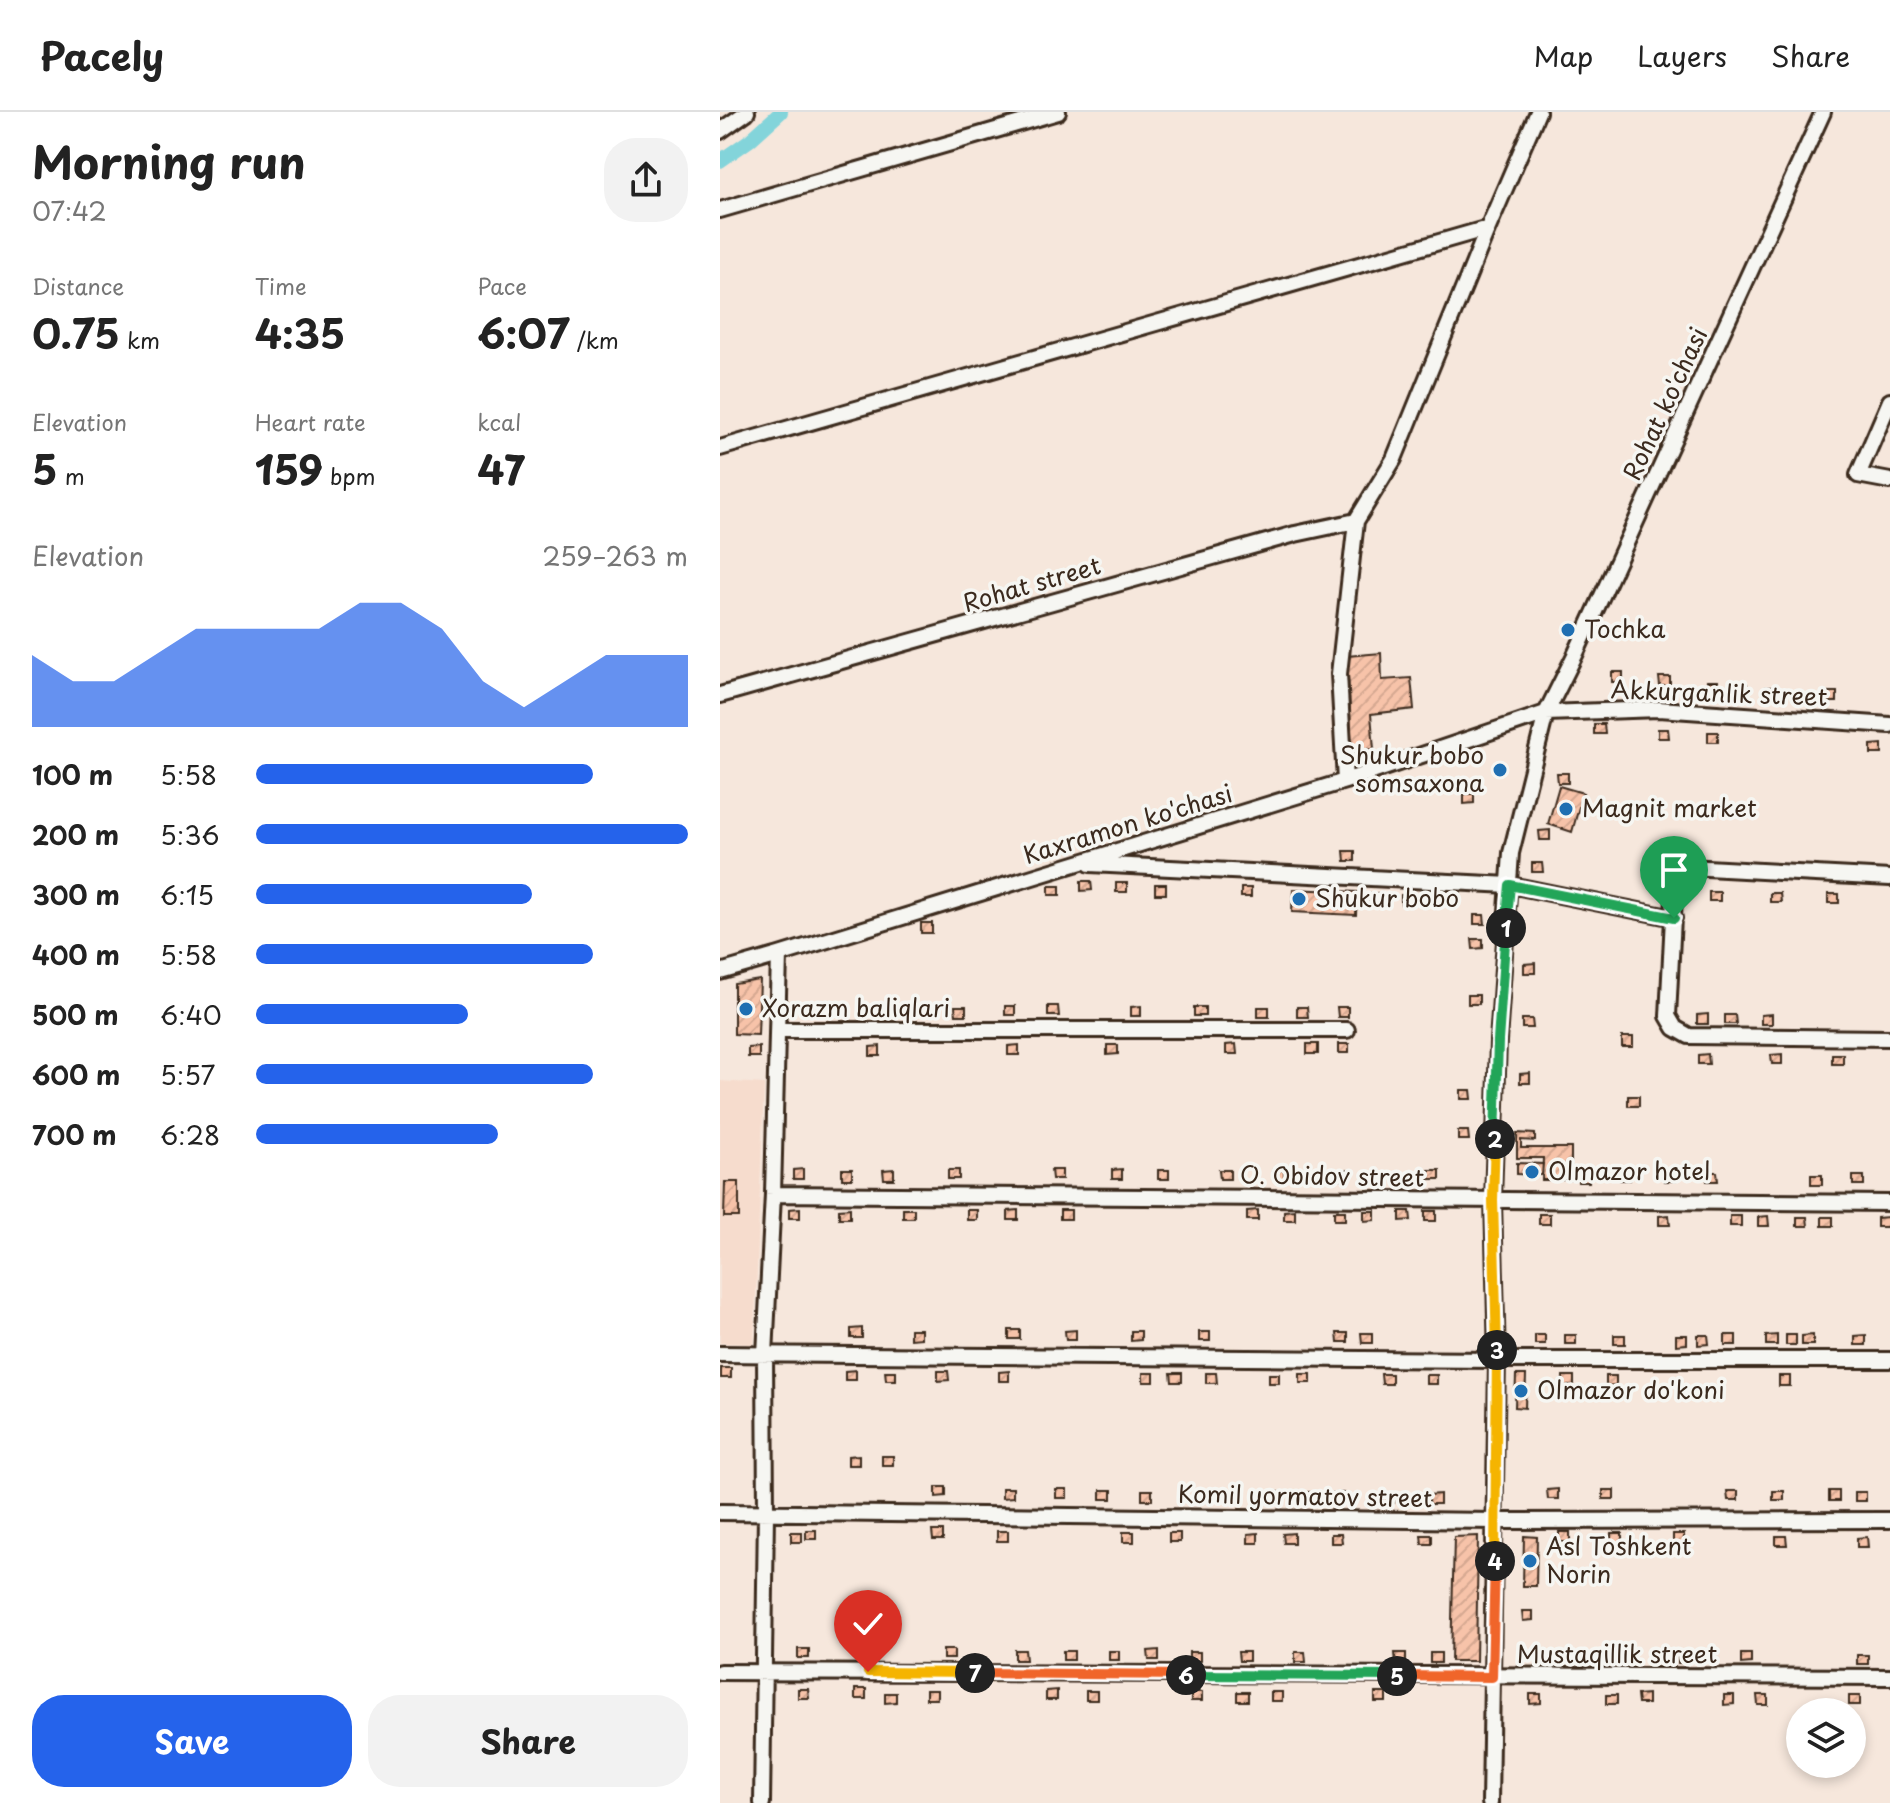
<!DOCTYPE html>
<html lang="en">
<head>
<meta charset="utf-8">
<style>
	body { margin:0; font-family:"Playpen Sans",sans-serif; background:#f2f2f2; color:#222; height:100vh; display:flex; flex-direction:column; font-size:30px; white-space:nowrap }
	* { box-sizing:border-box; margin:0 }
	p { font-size:26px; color:#767676 }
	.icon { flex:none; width:44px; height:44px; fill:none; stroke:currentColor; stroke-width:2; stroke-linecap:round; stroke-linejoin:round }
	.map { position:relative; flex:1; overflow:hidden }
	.sheet { display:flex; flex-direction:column; background:#fff; width:720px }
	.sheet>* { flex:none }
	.controls { position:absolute; left:1066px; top:1586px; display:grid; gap:16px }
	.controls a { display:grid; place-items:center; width:80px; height:80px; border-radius:50%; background:#fff; box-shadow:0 4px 12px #0003; font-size:40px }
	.pin { position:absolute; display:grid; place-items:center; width:68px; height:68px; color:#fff; margin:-82px -34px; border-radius:50% 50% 50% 0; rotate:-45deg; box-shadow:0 0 8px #0007 }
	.pin .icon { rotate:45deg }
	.km { position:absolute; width:40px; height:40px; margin:-20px; border-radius:50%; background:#222; color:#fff; font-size:22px; line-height:40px; text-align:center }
	.round { display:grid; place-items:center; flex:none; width:84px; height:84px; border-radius:32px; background:#f2f2f2 }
	.headline { display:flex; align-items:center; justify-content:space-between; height:136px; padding:0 32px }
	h1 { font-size:44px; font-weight:700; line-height:60px }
	.metrics { display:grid; grid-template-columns:repeat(3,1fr); gap:12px; height:136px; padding:8px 32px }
	.metrics div { display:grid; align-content:center }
	.metrics b { font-size:40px; font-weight:700 }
	.metrics small { font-size:22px; font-weight:400 }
	.metrics p { font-size:22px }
	.chart { height:224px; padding:16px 32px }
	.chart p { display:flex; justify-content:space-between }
	.chart svg { width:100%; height:144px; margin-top:8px; fill:#2563eb; opacity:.7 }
	.cta { display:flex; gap:16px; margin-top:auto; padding:16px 32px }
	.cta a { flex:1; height:92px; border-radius:32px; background:#2563eb; color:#fff; font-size:32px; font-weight:700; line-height:92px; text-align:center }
	.cta a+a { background:#f2f2f2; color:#222 }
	ul { padding:0 32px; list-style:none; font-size:26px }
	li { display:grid; grid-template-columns:128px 96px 1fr; align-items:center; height:60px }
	li i { height:20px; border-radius:10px; background:#2563eb }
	header { display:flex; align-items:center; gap:48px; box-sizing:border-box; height:112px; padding:0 40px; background:#fff; border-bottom:2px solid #e0e0e0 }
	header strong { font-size:38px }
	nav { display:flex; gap:44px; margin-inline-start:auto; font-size:28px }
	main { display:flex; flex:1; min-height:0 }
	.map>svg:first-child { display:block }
	.built { fill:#f6dccd }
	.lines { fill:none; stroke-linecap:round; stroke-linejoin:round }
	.canal { stroke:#83d4da; stroke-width:14 }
	.building { fill:url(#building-hatch); stroke:#3b2a1e; stroke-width:2 }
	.minor-casing { stroke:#3b2a1e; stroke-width:20 }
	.minor { stroke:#f6f6f2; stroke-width:14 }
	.split-1-casing { stroke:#fff; stroke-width:16 }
	.split-2-casing { stroke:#fff; stroke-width:16 }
	.split-3-casing { stroke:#fff; stroke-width:16 }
	.split-4-casing { stroke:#fff; stroke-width:16 }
	.split-5-casing { stroke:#fff; stroke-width:16 }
	.split-6-casing { stroke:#fff; stroke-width:16 }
	.split-7-casing { stroke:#fff; stroke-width:16 }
	.split-8-casing { stroke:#fff; stroke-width:16 }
	.split-1 { stroke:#22a559; stroke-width:10 }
	.split-2 { stroke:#22a559; stroke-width:10 }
	.split-3 { stroke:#f5b400; stroke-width:10 }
	.split-4 { stroke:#f5b400; stroke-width:10 }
	.split-5 { stroke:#f0652b; stroke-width:10 }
	.split-6 { stroke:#22a559; stroke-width:10 }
	.split-7 { stroke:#f0652b; stroke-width:10 }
	.split-8 { stroke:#f5b400; stroke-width:10 }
	.poi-dot { fill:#1f6fb2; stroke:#f6f6f2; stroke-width:3 }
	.labels { text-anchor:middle; stroke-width:7; stroke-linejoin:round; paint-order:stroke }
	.street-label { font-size:24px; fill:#3b2a1e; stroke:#f6f6f2 }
	.poi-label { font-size:24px; fill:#3b2a1e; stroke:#f6f6f2; text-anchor:start }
</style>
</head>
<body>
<header>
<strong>Pacely</strong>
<nav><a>Map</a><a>Layers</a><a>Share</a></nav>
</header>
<main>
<section class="sheet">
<div class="headline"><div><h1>Morning run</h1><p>07:42</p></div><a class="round"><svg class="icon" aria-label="share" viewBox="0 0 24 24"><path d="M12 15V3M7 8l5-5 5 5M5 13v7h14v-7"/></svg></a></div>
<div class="metrics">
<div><p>Distance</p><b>0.75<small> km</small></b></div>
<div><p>Time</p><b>4:35</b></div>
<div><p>Pace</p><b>6:07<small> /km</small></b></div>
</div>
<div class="metrics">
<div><p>Elevation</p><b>5<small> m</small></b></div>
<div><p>Heart rate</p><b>159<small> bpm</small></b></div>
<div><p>kcal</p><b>47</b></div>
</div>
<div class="chart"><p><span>Elevation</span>259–263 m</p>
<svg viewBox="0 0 160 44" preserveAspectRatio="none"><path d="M0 44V22L10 30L20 30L30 22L40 14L50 14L60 14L70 14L80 6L90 6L100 14L110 30L120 38L130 30L140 22L150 22L160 22V44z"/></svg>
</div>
<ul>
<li><b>100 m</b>5:58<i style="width:78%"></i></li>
<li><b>200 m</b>5:36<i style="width:100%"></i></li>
<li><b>300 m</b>6:15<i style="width:64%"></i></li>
<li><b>400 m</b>5:58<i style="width:78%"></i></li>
<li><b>500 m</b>6:40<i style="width:49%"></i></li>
<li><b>600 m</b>5:57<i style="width:78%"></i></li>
<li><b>700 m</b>6:28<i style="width:56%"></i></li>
</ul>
<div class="cta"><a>Save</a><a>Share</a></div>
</section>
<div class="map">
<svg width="1170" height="1691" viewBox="0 0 1170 1691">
	<defs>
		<pattern id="building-hatch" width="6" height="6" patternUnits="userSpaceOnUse" patternTransform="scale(2)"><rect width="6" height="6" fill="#f7c3a9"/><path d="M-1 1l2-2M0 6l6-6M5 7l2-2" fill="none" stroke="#d5a891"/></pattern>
	</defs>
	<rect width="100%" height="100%" fill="#f6e7dc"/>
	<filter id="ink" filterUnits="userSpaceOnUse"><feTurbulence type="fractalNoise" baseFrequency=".0125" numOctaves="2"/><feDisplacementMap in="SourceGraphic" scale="16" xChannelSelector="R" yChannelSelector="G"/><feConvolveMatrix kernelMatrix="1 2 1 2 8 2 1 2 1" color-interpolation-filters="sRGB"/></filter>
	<g filter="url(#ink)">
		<path class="built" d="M0 969 44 972 34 1232 0 1231Z"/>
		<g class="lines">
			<path class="canal" d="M0 49 30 28 61 0"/>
		</g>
		<path class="building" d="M661 541 662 568 691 566 694 597 651 602 654 637 632 639 627 544Z
			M892 560H903V570H892Z
			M939 565H950V574H940Z
			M987 569H998V578L988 579Z
			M1016 572H1027V581H1016Z
			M1046 575H1057V584H1046Z
			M1106 580H1117V590H1106Z
			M874 612H884L885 622H874Z
			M938 617H948L949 626H938Z
			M988 620H998V630H988Z
			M1162 632V642H1151V633Z
			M837 661H848V671H838Z
			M839 674 863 681 852 720 828 712Z
			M744 682H754V691L744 692Z
			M830 718V728H820L819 719Z
			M624 739H635V749H625Z
			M812 751H822L823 760H812Z
			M361 769H371L372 778 361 779Z
			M396 771H407V780H396Z
			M435 772H446V782H435Z
			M329 774H340V783H329Z
			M521 776H531V785H521Z
			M573 777 637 780 636 803 572 800Z
			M989 780H1000V789H989Z
			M661 781V791H650V782Z
			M1050 781H1060L1061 790H1050Z
			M1108 782H1119V791H1108Z
			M681 783H692V792H681Z
			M754 803H764L765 812H754Z
			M201 811H212V821H201Z
			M752 827H763V836L753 837Z
			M815 851V861H804V852Z
			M40 868 38 923 14 922V872Z
			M748 883H759V892H748Z
			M199 894H210V903H200Z
			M235 894H246V903H236Z
			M285 894H295V903H285Z
			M328 894H338L339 904H328Z
			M421 894V904H411V895Z
			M474 895H485V904H474Z
			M538 895H549V905H538Z
			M577 895H587L588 905H577Z
			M617 895H628V905H618Z
			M988 902V912H977V903Z
			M1052 902V912H1041V903Z
			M1005 903H1015L1016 912H1005Z
			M802 907H812L813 916H802Z
			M902 925H913V935H902Z
			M516 932 517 942H506V933Z
			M587 932H598V942H587Z
			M619 932H629V941H619Z
			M299 933V943H288V934Z
			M387 933H398V942L387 943Z
			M160 934V944H150V935Z
			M39 935V945H28V936Z
			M988 942 989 952H978V943Z
			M1062 942V952H1052L1051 943Z
			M1112 942H1123V952H1112Z
			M810 961V971H800V962Z
			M741 978H751L752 987H741Z
			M908 984H919V994H908Z
			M738 1019H748L749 1028H738Z
			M797 1021 815 1022V1029L801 1028V1036H851V1068H822L823 1046H797Z
			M797 1051 823 1052 822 1063 797 1062Z
			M83 1057V1067H73V1058Z
			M122 1057H132V1067H122Z
			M174 1057V1067H164L163 1058Z
			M402 1057V1067H392V1058Z
			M228 1058H239V1067H228Z
			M331 1058H342V1067H332Z
			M438 1058H449V1067H438Z
			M499 1058H510V1067H500Z
			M553 1058H564V1067H553Z
			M617 1058H627V1067H617Z
			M709 1058H720V1067H709Z
			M899 1059H910V1068H900Z
			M858 1060H868L869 1070H858Z
			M945 1060H956V1069H945Z
			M987 1060H997L998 1069H987Z
			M1091 1063H1102V1073H1091Z
			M1133 1064H1144V1073H1133Z
			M5 1070H19V1105H4Z
			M80 1096V1106H69V1097Z
			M130 1096V1106H119V1097Z
			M183 1097H194V1106H183Z
			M247 1098H257V1108H247Z
			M298 1098V1108H288V1099Z
			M340 1098H351V1107H340Z
			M538 1098V1108H527V1099Z
			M575 1098V1108H564V1099Z
			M614 1099H625V1108H614Z
			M644 1099H655V1108L644 1109Z
			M680 1099H690L691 1108 680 1109Z
			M705 1099H716V1109H705Z
			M819 1102H830V1112H819Z
			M949 1103 950 1113H939V1104Z
			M1010 1104H1021V1114H1010Z
			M1048 1104 1049 1114H1038V1105Z
			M1077 1105H1087L1088 1114H1077Z
			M1102 1105H1113V1114H1102Z
			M1168 1105V1115H1157V1106Z
			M142 1216V1226H131V1217Z
			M190 1217H201V1226L190 1227Z
			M289 1218H300V1227H289Z
			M356 1218V1228H346L345 1219Z
			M411 1219H421V1228L411 1229Z
			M479 1220H490V1229H479Z
			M617 1221H628V1230H618Z
			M641 1221H652V1231H642Z
			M815 1223H825V1232H815Z
			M845 1223H856V1232H845Z
			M894 1223H905V1232H894Z
			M956 1223H967V1232L956 1233Z
			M978 1223H988L989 1232 978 1233Z
			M1005 1223H1016V1233H1005Z
			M1057 1223V1233H1046V1224Z
			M1066 1223H1076V1233H1066Z
			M1093 1223V1233H1082V1224Z
			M1146 1223V1233H1135V1224Z
			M1 1256H11V1266H1Z
			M136 1258V1268H125V1259Z
			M165 1259H176V1268H166Z
			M218 1259H228L229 1268 218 1269Z
			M289 1259V1269H279V1260Z
			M423 1261H434V1270H423Z
			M451 1261H462V1270H452Z
			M486 1261H496L497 1271H486Z
			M549 1262H559V1271H549Z
			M580 1262H591V1271H580Z
			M661 1262H672V1272H662Z
			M706 1263H717V1272H706Z
			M796 1263H806L805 1296 795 1295Z
			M843 1264H854V1274H843Z
			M886 1264H896V1273L886 1274Z
			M1059 1264H1070V1274H1059Z
			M139 1343V1353H128V1344Z
			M162 1344H173V1353H162Z
			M216 1375H226V1384L216 1385Z
			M282 1376H293V1385L282 1386Z
			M336 1377H347V1386H336Z
			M838 1377V1387H828L827 1378Z
			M381 1378H392V1387H381Z
			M422 1378H432V1388H422Z
			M883 1378H894V1387H883Z
			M505 1379H516V1389H506Z
			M1007 1379H1018V1388H1008Z
			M1053 1379H1064V1388H1053Z
			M1109 1379H1119V1389H1109Z
			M547 1380H558V1389H548Z
			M579 1380H590V1390H579Z
			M1135 1380H1146V1389H1135Z
			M612 1381H623V1390L612 1391Z
			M663 1382H674V1391H663Z
			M720 1382V1392H709V1383Z
			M86 1418H96V1427H86Z
			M212 1419H223V1428H213Z
			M277 1419H288V1429H277Z
			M71 1420H82V1430H71Z
			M403 1420H414V1430H403Z
			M839 1420H850V1430H839Z
			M449 1421H460V1430H449Z
			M538 1421V1431H528V1422Z
			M574 1421V1431H564L563 1422Z
			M891 1421H902V1431H891Z
			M611 1422H621L622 1431H611Z
			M953 1422H964V1432H953Z
			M701 1423H712V1432H702Z
			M758 1424 756 1549H731L734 1425Z
			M804 1424 817 1425 816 1474H803Z
			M1056 1424H1066L1067 1433H1056Z
			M1147 1425 1148 1435H1137V1426Z
			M802 1499H813V1508L803 1509Z
			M78 1537H89V1546H78Z
			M223 1538H234V1547H223Z
			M295 1538H305L306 1548H295Z
			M439 1538V1548H429L428 1539Z
			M343 1539H354V1548H343Z
			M389 1539H399V1548H389Z
			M469 1540H480V1549H469Z
			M518 1540H529V1549H519Z
			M575 1540H585L586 1550H575Z
			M675 1541H686V1550L676 1551Z
			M710 1541H721V1551H710Z
			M896 1541H907V1551H896Z
			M958 1542H968L969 1551H958Z
			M1021 1542H1031V1551L1021 1552Z
			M1137 1543H1148V1552H1137Z
			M78 1577H88L89 1586H78Z
			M135 1577H146V1587H135Z
			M206 1578H217V1587H206Z
			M337 1578V1588H326V1579Z
			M366 1579H377V1588H366Z
			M471 1580H482V1589H471Z
			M517 1580H528V1589H517Z
			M551 1580H562V1589H551Z
			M165 1581H176V1590L165 1591Z
			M655 1581H666V1590H655Z
			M810 1582H821V1591L810 1592Z
			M928 1582V1592H918L917 1583Z
			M886 1583H897V1592H886Z
			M1004 1583H1014V1592L1004 1593Z
			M1037 1583H1048V1593H1038Z
			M1129 1584H1140V1593H1129Z"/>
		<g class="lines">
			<defs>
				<path id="minor" d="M0 19 27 0
					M0 98 338 0
					M1170 289 1138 363 1170 369
					M0 336 768 116
					M0 583 575 422 636 409
					M625 669 619 562 636 409 674 347 768 116 818 0
					M370 752 790 773 954 806
					M1170 766 968 755 959 759 955 766 948 904 955 916 969 924 1170 926
					M0 860 59 843 625 669 826 601 939 597 1170 613
					M58 918H627
					M53 1082 1170 1091
					M0 1242 777 1248H1170
					M0 1400 776 1409 1170 1408
					M0 1560 1170 1565
					M42 1691 46 1401 45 1243 53 1082 59 843
					M770 1691 777 1248 773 1088 778 929 791 741 826 601 855 543 1103 0"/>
			</defs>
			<use href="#minor" class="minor-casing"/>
			<use href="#minor" class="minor"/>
		</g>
	</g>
	<g class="lines" filter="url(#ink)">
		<defs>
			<path id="split-1" d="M786 816 790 773 954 806"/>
			<path id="split-2" d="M775 1027 778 929 786 816"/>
			<path id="split-3" d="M775 1027 773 1088 777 1238"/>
			<path id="split-4" d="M775 1449 777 1238"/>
			<path id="split-5" d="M677 1564 772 1565 775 1449"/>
			<path id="split-6" d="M466 1563 677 1564"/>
			<path id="split-7" d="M255 1561 466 1563"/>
			<path id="split-8" d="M148 1560 255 1561"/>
		</defs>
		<use href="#split-1" class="split-1-casing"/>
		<use href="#split-2" class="split-2-casing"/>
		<use href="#split-3" class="split-3-casing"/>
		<use href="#split-4" class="split-4-casing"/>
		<use href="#split-5" class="split-5-casing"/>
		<use href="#split-6" class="split-6-casing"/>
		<use href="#split-7" class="split-7-casing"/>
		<use href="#split-8" class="split-8-casing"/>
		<use href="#split-1" class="split-1"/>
		<use href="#split-2" class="split-2"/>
		<use href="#split-3" class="split-3"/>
		<use href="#split-4" class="split-4"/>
		<use href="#split-5" class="split-5"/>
		<use href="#split-6" class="split-6"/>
		<use href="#split-7" class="split-7"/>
		<use href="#split-8" class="split-8"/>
	</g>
	<g class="poi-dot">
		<circle cx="848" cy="518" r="8"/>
		<circle cx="780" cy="658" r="8"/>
		<circle cx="846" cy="697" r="8"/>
		<circle cx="579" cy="787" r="8"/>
		<circle cx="26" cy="897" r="8"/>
		<circle cx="812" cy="1060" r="8"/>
		<circle cx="801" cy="1279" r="8"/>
		<circle cx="810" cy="1449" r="8"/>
	</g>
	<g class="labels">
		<g class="street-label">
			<text transform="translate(946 292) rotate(-65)" y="8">Rohat ko'chasi</text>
			<text transform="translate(312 473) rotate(-16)" y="8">Rohat street</text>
			<text transform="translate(999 582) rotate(2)" y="8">Akkurganlik street</text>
			<text transform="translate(408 713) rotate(-17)" y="8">Kaxramon ko'chasi</text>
			<text transform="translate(612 1065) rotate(1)" y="8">O. Obidov street</text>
			<text transform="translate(585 1385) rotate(1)" y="8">Komil yormatov street</text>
			<text x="897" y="1551">Mustaqillik street</text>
		</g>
		<g class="poi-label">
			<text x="864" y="526">Tochka</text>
			<text x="764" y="652" text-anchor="end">Shukur bobo<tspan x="764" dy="28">somsaxona</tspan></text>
			<text x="862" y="705">Magnit market</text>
			<text x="595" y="795">Shukur bobo</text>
			<text x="42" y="905">Xorazm baliqlari</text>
			<text x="828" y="1068">Olmazor hotel</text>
			<text x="817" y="1287">Olmazor do'koni</text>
			<text x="826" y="1443">Asl Toshkent<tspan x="826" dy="28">Norin</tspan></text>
		</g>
	</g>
</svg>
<div class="controls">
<a><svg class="icon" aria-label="layers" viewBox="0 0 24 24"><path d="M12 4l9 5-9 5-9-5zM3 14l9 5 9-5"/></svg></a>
</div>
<div class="pin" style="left:954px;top:806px;background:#1e9e55"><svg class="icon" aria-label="arrive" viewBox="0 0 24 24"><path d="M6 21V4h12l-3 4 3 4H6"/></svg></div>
<div class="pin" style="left:148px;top:1560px;background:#d93025"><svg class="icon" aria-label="check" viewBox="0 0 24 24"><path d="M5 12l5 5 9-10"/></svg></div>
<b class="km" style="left:786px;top:816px">1</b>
<b class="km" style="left:775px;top:1027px">2</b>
<b class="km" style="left:777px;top:1238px">3</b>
<b class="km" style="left:775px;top:1449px">4</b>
<b class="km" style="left:677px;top:1564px">5</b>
<b class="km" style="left:466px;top:1563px">6</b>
<b class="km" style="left:255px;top:1561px">7</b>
</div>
</main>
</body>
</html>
